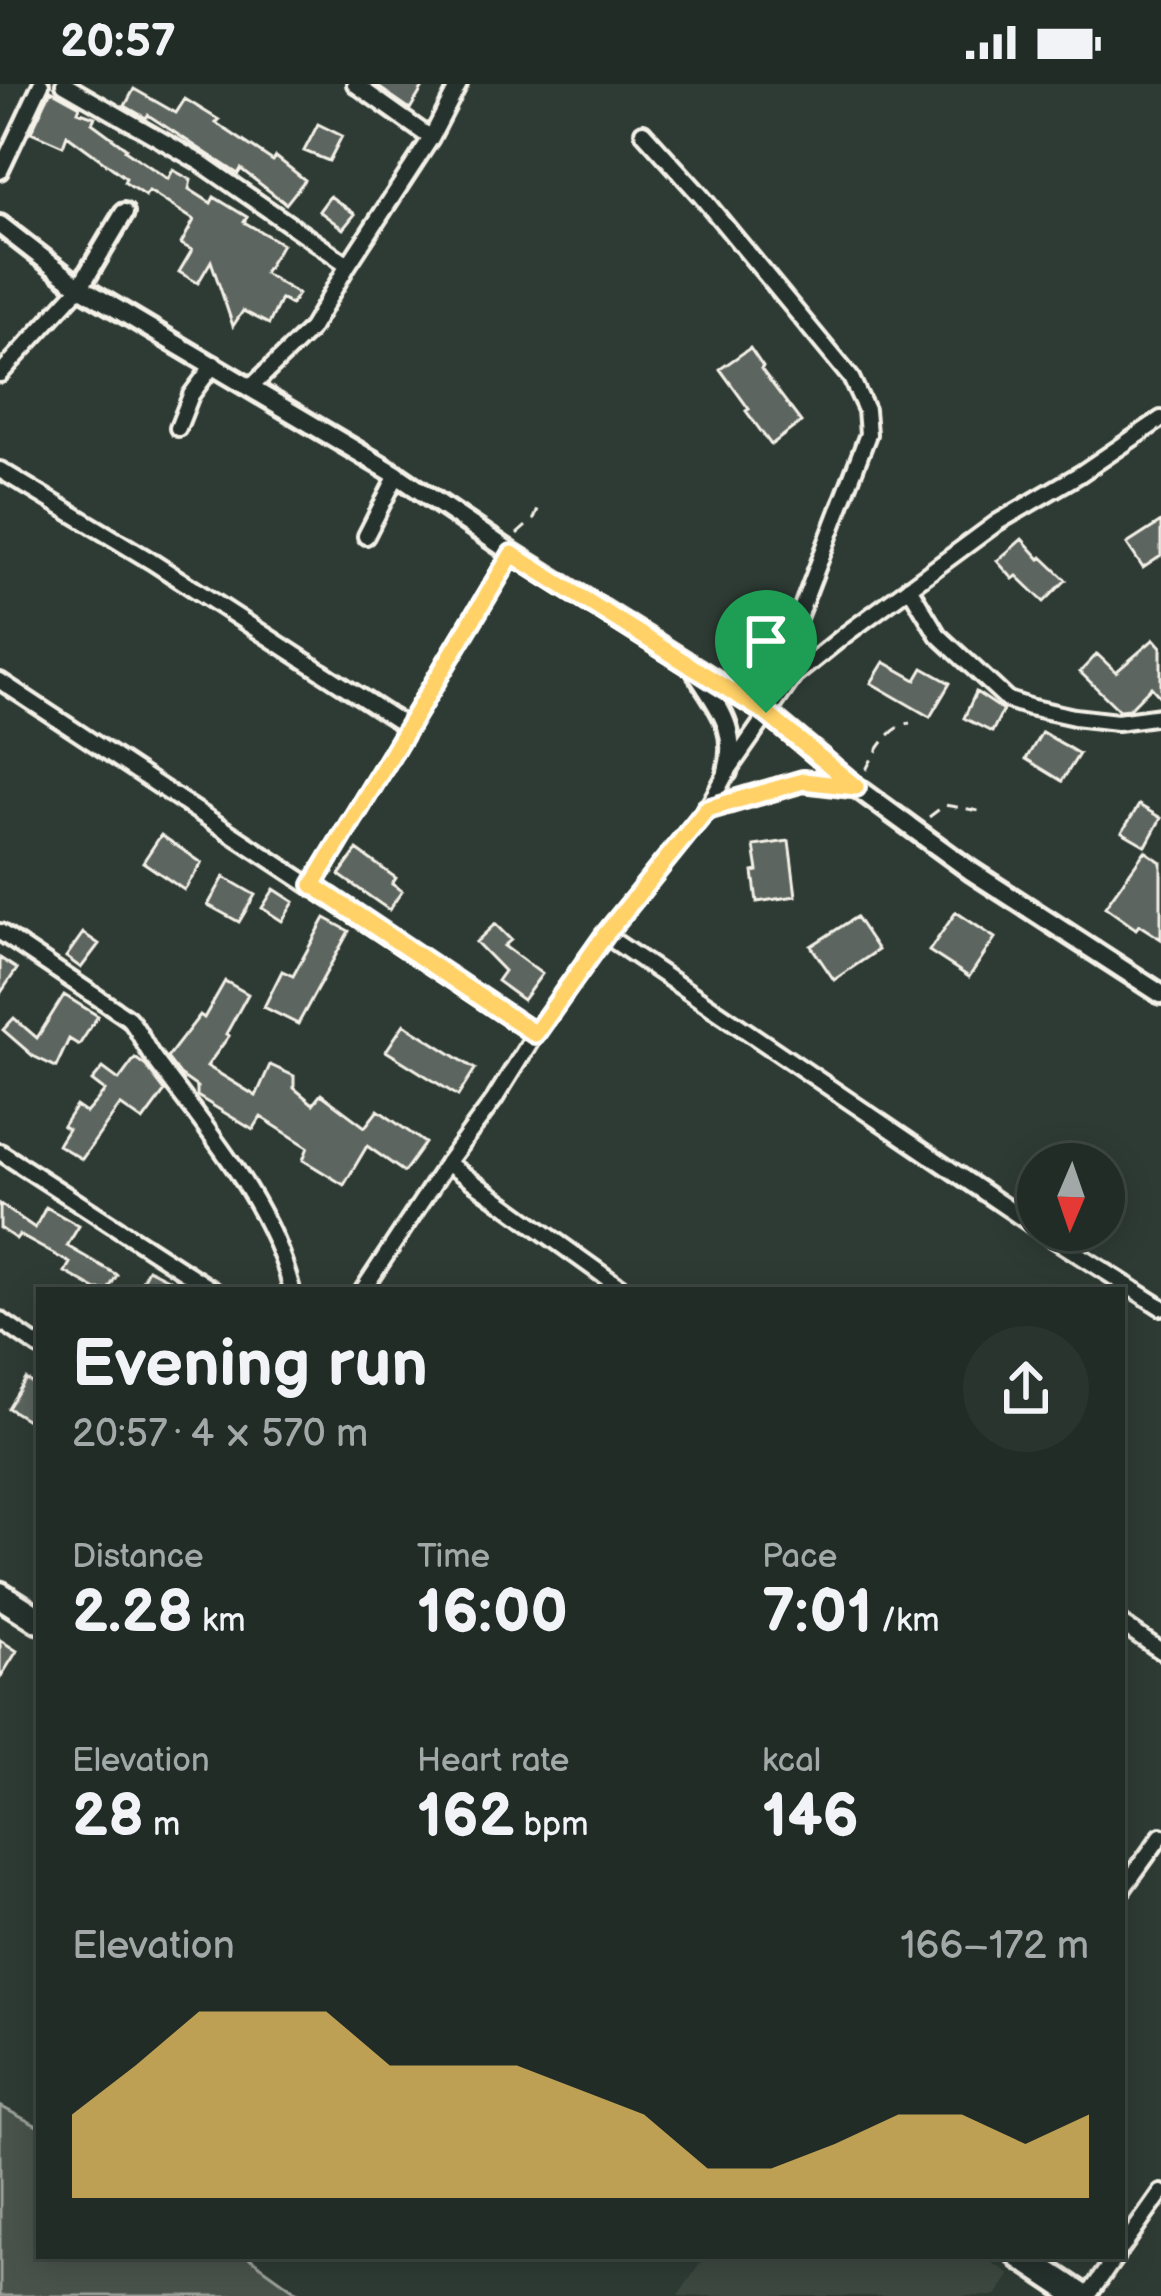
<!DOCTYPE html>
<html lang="en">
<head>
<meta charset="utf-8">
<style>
	body { margin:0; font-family:"Balsamiq Sans",sans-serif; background:#2a342f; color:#f1f3f6; height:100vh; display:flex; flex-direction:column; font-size:45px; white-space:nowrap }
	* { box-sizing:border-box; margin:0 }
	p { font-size:39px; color:#a2a7a7 }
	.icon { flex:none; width:66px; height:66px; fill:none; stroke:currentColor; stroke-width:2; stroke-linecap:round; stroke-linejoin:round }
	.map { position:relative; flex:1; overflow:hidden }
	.drawer { position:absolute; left:36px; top:1203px; width:1089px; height:972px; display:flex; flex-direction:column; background:#222c27; border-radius:0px; box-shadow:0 6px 30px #0003,0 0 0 3px #3f4844 }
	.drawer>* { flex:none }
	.needle { width:78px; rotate:182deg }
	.tools { position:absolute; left:1017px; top:1059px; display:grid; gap:24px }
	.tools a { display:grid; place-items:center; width:108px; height:108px; border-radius:50%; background:#222c27; box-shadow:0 6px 30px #0003,0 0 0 3px #3f4844; font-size:60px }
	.pin { position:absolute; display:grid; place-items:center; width:102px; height:102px; color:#fff; margin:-123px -51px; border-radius:50% 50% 50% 0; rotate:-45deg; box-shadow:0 0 12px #0007 }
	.pin .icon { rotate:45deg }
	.round { display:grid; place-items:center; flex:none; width:126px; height:126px; border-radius:63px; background:#2a342f }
	.overview { display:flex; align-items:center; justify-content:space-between; height:204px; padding:0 36px }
	h1 { font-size:66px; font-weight:700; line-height:90px }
	.stats { display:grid; grid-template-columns:repeat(3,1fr); gap:18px; height:204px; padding:12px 36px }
	.stats div { display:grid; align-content:center }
	.stats b { font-size:60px; font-weight:700 }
	.stats small { font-size:33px; font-weight:400 }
	.stats p { font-size:33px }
	.chart { height:336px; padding:24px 36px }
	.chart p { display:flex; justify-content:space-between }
	.chart svg { width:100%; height:216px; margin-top:12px; fill:#ffd166; opacity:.7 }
	.status { display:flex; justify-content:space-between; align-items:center; height:84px; padding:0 60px; background:#222c27; direction:ltr }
	.status svg { height:33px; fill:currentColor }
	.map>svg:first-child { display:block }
	.built { fill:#3c4841 }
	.green { fill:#48524c; stroke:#9ea29a; stroke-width:3 }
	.building { fill:#5c655e; stroke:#f4f1e8; stroke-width:3 }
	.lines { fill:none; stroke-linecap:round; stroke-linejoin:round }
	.minor-casing { stroke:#f4f1e8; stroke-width:22 }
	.tertiary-casing { stroke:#f4f1e8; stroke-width:26 }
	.trunk-casing { stroke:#f4f1e8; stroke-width:33 }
	.path { stroke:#f4f1e8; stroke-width:3; stroke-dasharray:12 9; stroke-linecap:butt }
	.minor { stroke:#26332d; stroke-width:14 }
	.tertiary { stroke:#26332d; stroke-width:16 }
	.trunk { stroke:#26332d; stroke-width:24 }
	.route-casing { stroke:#fff; stroke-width:24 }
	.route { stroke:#ffd166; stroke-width:15 }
</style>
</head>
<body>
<div class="status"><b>20:57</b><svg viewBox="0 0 49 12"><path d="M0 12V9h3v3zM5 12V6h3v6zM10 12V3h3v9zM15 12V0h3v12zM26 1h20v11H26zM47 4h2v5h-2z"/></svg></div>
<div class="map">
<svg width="1161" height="2212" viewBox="0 0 1161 2212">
	<rect width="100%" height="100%" fill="#2e3b34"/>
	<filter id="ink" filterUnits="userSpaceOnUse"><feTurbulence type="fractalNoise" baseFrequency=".00833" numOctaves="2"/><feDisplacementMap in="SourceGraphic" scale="24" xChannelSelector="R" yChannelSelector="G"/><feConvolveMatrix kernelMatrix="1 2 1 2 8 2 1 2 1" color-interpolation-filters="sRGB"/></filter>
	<g filter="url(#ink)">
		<path class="built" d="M705 2172H982L1010 2190 996 2212H678Z"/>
		<path class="green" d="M0 2022 39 2043V2172H247L303 2212H0Z"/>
		<path class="building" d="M374 0H425L410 25Z
			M134 5 176 29 185 15 219 36 216 39 273 77 276 73 305 96 286 120 241 85 238 90 148 31 146 34 125 22Z
			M51 6 80 22 78 27 95 33 92 39 126 64 125 66 168 95 173 86 191 96 189 105 211 119 214 113 247 133 244 138 282 160 264 189 298 210 291 221 281 215 269 240 243 227 233 242 211 177 198 199 179 188 192 166 181 160 194 136 149 107 145 112 124 98 126 94 67 51 63 62 31 48Z
			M318 40 342 52 329 77 304 67Z
			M330 112 355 130 343 145 319 127Z
			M750 264 763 283 761 285 801 338 771 361 746 327 749 325 720 285Z
			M1161 438V472L1143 484 1127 460Z
			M1022 455 1040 475 1042 473 1066 496 1044 518 1017 492 1013 495 997 477Z
			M1154 555 1161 563V614L1151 603 1129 625 1119 626 1080 588 1097 570 1116 588Z
			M884 578 916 596 923 584 950 599 930 633 871 599Z
			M976 608 1003 626 992 648 964 634Z
			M1042 648 1079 670 1062 697 1026 675Z
			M1139 721 1161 734 1146 762 1122 748Z
			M161 751 202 779 184 806 143 778Z
			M789 757 796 812 757 818 753 788 758 787 754 762Z
			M357 766 396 794 392 800 402 807 389 826 339 791Z
			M1145 767 1161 778V855L1139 841 1136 845 1105 823Z
			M224 793 255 811 239 838 208 821Z
			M274 805 294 818 282 837 262 824Z
			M956 828 995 854 969 893 929 867Z
			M856 833 878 866 834 896 811 862Z
			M325 834 349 847 298 940 264 923 282 887 293 892Z
			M495 840 511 856 504 862 542 890 523 916 497 897 504 887 476 858Z
			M83 849 99 860 81 884 66 873Z
			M0 874 17 885 0 910Z
			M225 897 248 910 226 950 229 952 207 982 256 1012 270 981 294 992V1004L313 1020 321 1010 365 1043 378 1026 425 1059 404 1088 367 1062 344 1101 303 1076 308 1063 261 1033 253 1046 197 1012V1003L180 991 167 974 200 931 204 934Z
			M64 911 98 932 79 961 69 955 56 983 33 972 3 946 14 934 37 954Z
			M404 940 475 985 458 1012 386 967Z
			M135 974 146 982 165 1007 143 1037 120 1021 82 1075 58 1061 68 1045 63 1042 76 1022 86 1029 105 1007 92 997 103 984 119 996Z
			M0 1120 35 1144 46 1123 79 1142 67 1162 117 1191 108 1206H97L65 1188 70 1179 19 1151 16 1155 0 1144Z
			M148 1185 190 1206H137Z
			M26 1295 39 1303V1343L8 1324Z
			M0 1556 17 1567 0 1594Z"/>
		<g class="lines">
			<defs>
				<path id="minor" d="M64 0 201 79 348 181
					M355 0 431 54
					M643 48 701 112 851 294 866 326 868 350 796 539 791 576 794 592
					M0 87 41 0
					M0 290 80 203
					M250 304 310 246 348 181 431 54 459 0
					M178 344 191 311 214 280
					M0 386 151 477 407 643
					M366 452 397 391
					M909 503 938 551 1008 616 1029 623 1074 633 1117 638 1161 632
					M0 597 535 950
					M313 801 512 469
					M0 848 128 934C139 945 143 960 153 973 206 1046 270 1116 292 1206
					M605 851 1038 1145
					M0 1068 213 1206
					M447 1079 624 1206
					M1040 1146 1161 1223
					M363 1206 447 1079 494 1016 535 950 605 851 707 725 727 688 794 592 846 550 998 438 1080 390 1161 335
					M0 1236 39 1263
					M1122 1540 1161 1567
					M1122 1806 1161 1752
					M1122 2164 1161 2109
					M1088 2212 1116 2172"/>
				<path id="tertiary" d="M0 141 80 203 397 391 512 469 767 629 856 703 971 787 1161 910
					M80 203 124 129
					M698 591C720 626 738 645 727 688
					M707 725 803 697 852 703"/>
				<path id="trunk" d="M0 1511 39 1536
					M1021 2172 1081 2212"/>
			</defs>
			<use href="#minor" class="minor-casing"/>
			<use href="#tertiary" class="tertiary-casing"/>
			<use href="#trunk" class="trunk-casing"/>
			<path class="path" d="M517 450 534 435 539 423
				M866 686C875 668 889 643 910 639
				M929 733 945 721 985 728"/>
			<use href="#minor" class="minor"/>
			<use href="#tertiary" class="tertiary"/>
			<use href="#trunk" class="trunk"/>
		</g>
	</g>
	<g class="lines" filter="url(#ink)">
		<defs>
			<path id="route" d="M512 470 766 629 856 703 803 697 707 725 605 851 535 950 313 801Z"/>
		</defs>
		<use href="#route" class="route-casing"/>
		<use href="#route" class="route"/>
	</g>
</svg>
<div class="tools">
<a><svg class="needle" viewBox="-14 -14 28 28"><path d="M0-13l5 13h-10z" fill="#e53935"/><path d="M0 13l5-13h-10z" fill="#a2a7a7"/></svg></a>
</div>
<div class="pin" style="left:766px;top:629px;background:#1e9e55"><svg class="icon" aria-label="arrive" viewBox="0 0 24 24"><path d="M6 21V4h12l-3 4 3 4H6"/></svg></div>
<section class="drawer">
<div class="overview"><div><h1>Evening run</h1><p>20:57 · 4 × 570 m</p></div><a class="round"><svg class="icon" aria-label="share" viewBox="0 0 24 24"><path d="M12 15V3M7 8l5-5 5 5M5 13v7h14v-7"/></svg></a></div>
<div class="stats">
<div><p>Distance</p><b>2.28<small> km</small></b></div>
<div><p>Time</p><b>16:00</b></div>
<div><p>Pace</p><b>7:01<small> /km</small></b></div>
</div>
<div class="stats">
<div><p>Elevation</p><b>28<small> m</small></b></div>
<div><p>Heart rate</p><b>162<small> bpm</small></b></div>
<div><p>kcal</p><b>146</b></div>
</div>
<div class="chart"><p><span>Elevation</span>166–172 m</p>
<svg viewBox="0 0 160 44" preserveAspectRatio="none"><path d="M0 44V27L10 17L20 6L30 6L40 6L50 17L60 17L70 17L80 22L90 27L100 38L110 38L120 33L130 27L140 27L150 33L160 27V44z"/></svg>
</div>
</section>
</div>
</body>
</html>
